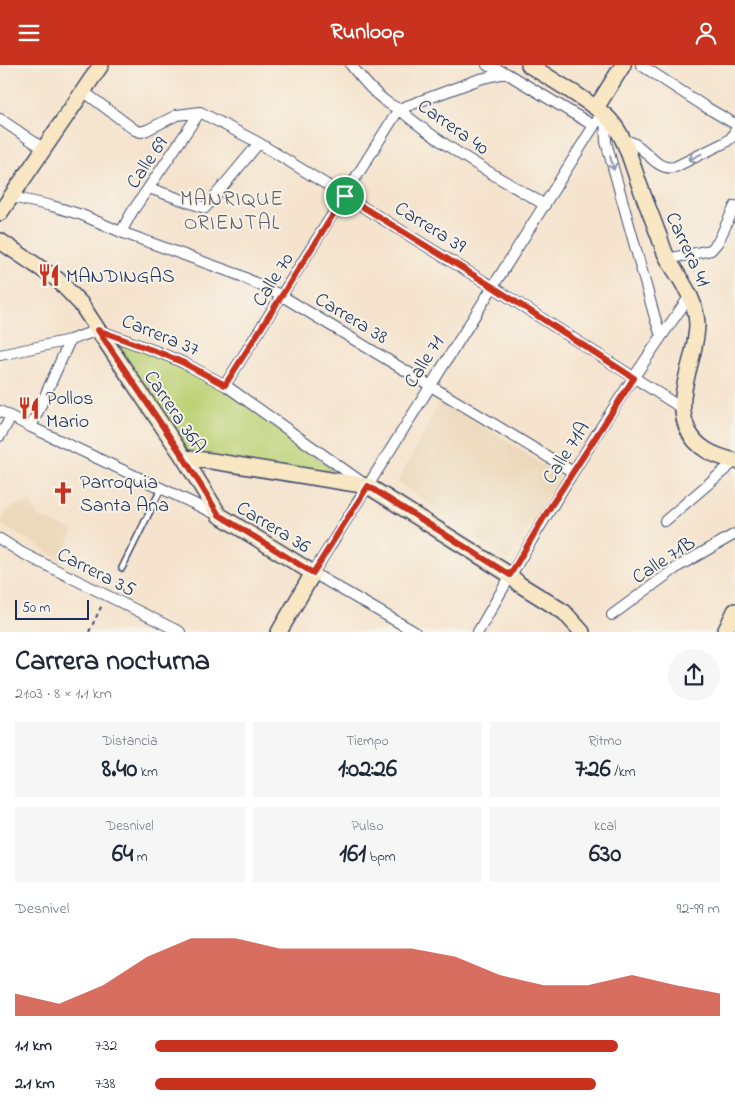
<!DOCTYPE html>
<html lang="es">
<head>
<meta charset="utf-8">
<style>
	body { margin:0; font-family:"Indie Flower",sans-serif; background:#f6f6f7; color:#1f2937; height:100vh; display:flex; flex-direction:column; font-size:19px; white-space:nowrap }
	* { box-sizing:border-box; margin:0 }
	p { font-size:16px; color:#747a83 }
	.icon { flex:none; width:28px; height:28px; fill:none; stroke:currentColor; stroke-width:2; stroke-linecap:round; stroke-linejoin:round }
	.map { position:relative; height:567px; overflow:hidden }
	.drawer { display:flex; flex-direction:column; background:#fff; flex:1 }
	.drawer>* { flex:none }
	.scale { position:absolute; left:15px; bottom:12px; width:74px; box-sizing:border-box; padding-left:5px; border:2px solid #1b2f5e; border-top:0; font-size:14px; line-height:18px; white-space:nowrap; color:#1b2f5e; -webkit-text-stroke:4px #f7f3e8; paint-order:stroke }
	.pin { position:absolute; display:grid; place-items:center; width:42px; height:42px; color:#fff; margin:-21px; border:2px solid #fff; border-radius:50%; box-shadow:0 1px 5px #0007 }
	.round { display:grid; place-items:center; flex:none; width:52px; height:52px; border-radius:26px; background:#f6f6f7 }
	.headline { display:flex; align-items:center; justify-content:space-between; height:85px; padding:0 15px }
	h1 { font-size:28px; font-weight:700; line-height:38px }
	.stats { display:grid; grid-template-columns:repeat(3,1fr); gap:8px; height:85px; padding:5px 15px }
	.stats div { display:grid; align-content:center; border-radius:0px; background:#f6f6f7; text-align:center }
	.stats b { font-size:25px; font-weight:700 }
	.stats small { font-size:14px; font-weight:400 }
	.stats p { font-size:14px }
	.chart { height:140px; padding:10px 15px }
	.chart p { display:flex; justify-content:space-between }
	.chart svg { width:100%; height:90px; margin-top:5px; fill:#c8321e; opacity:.7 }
	ul { padding:0 15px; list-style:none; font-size:16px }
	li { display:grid; grid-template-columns:80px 60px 1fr; align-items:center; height:38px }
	li i { height:12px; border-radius:6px; background:#c8321e }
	header { display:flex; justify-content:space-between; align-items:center; height:65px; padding:0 15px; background:#c8321e; color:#fff; font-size:22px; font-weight:700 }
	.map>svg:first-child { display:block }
	.built { fill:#ecd8ba }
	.green { fill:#bcd175; stroke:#6c806a }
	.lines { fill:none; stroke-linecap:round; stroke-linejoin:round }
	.lane-casing { stroke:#3c4a6f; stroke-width:8 }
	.street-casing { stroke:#3c4a6f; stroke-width:12 }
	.secondary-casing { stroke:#3c4a6f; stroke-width:18 }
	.path { stroke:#3c4a6f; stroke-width:2; stroke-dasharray:4 4; stroke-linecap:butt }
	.lane { stroke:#fff; stroke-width:5 }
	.street { stroke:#fff; stroke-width:10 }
	.secondary { stroke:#f9e7c3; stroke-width:15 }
	.oneway { stroke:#8d97ae }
	.route-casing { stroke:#fff; stroke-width:10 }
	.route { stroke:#c8321e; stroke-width:6 }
	.labels { text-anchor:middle; stroke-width:4; stroke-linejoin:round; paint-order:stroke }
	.street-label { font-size:20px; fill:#1b2f5e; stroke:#f7f3e8 }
	.poi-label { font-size:20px; fill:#1b2f5e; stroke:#f7f3e8; text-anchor:start }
	.neighbourhood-label { font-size:21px; letter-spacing:1px; fill:#625f6c; stroke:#f7f3e8 }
</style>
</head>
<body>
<header><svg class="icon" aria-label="menu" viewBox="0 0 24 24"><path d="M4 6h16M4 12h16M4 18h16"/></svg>Runloop<svg class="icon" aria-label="person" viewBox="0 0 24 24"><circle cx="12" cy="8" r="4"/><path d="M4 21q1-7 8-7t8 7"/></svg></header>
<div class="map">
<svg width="735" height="567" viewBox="0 0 735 567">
	<rect width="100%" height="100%" fill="#f7f3e8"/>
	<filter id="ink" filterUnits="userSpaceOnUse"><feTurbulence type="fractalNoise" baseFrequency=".02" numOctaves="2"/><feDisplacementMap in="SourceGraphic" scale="10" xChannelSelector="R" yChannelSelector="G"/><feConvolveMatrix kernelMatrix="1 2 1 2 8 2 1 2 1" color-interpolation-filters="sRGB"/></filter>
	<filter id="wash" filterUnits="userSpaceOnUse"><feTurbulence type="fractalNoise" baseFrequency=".0096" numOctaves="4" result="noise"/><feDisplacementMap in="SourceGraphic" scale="20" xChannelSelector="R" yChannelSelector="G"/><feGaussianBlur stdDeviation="1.12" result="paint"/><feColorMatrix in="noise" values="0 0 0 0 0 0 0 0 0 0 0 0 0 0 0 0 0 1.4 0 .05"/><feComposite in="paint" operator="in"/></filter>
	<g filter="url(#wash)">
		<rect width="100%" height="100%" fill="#f5e3cd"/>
		<path class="built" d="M440 336 482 360 522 386 560 412 508 495 398 417Z
			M30 436 34 443 37 451 73 466 61 496 44 484 0 459 7 445 22 438Z"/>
		<path class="green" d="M119 278 163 289 236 328 272 360 333 404 308 412 184 393 124 304Z"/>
	</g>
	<g filter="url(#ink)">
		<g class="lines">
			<defs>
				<path id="lane" d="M122 503 161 424"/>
				<path id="street" d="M351 0C361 13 372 26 385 36 390 40 396 42 401 46 445 83 496 111 545 140
					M487 0 506 8 594 61
					M641 0 704 41 735 59
					M83 26 135 65 141 67 147 65 177 50 200 47 259 78 493 222 683 344
					M605 50 606 77 655 253 661 271
					M0 54 44 84
					M624 75C628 76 632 77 635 79 649 87 657 106 675 102L726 77 732 72 735 66
					M149 123 205 143 259 78
					M12 132 52 141 82 150 121 167 239 210 282 231 573 407
					M121 167 132 147 200 47
					M667 194 711 185 718 177 735 141
					M0 290 70 275 98 265 163 289 184 298 225 320 363 418
					M225 320 399 44 480 14 506 8
					M0 346 31 362 218 450
					M31 362 70 275
					M0 371 11 352
					M665 456 735 396
					M0 474 22 488 180 567
					M612 550 679 501 735 469
					M415 567 313 508 602 48
					M478 567C517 498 558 431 600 364 629 319 658 275 690 231"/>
				<path id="secondary" d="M529 0C544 9 559 19 574 28 587 37 600 44 610 55 627 74 632 101 641 124 646 138 652 152 657 166 661 175 663 186 668 194 680 215 696 233 697 259 697 294 673 329 687 363 696 384 715 391 735 396
					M596 43 623 0
					M0 148 101 0
					M0 176 58 215 81 239 98 265 184 393 219 450 313 508 279 567
					M184 393 212 396 368 421 510 510 519 519 564 547 582 567
					M725 567 735 546"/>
			</defs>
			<use href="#lane" class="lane-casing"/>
			<use href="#street" class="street-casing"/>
			<use href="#secondary" class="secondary-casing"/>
			<path class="path" d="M89 567 102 540"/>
			<use href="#lane" class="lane"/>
			<use href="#street" class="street"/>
			<use href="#secondary" class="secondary"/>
		</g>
		<defs><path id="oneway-shaft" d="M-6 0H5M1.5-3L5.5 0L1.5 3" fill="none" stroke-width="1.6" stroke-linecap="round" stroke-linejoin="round" transform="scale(1.25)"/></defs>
		<g class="oneway">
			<use href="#oneway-shaft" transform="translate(695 92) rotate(154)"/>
			<use href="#oneway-shaft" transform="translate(612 98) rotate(74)"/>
		</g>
	</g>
	<g class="lines" filter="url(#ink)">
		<defs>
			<path id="route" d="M345 131 493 222 634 313 549 444 510 510 368 421 313 508 219 450 184 393 98 265 163 289 184 298 225 320Z"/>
		</defs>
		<use href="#route" class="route-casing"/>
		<use href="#route" class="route"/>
	</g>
	<defs>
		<symbol id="restaurant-bare" viewBox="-9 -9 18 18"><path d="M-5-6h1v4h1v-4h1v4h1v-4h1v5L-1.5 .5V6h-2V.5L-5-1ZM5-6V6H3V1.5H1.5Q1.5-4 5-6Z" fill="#c8321e" stroke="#f7f3e8" stroke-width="2.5" paint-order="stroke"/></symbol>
		<symbol id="church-bare" viewBox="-9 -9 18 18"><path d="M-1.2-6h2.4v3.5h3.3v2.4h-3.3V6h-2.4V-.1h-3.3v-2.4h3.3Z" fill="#c8321e" stroke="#f7f3e8" stroke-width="2.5" paint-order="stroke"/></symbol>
	</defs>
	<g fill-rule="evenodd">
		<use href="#restaurant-bare" x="33" y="194" width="32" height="32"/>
		<use href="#restaurant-bare" x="13" y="327" width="32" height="32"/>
		<use href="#church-bare" x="47" y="412" width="32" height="32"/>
	</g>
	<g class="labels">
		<g class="street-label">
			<text transform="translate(454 61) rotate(35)" y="7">Carrera 40</text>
			<text transform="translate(146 97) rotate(-56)" y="7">Calle 69</text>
			<text transform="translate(431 161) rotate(32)" y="7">Carrera 39</text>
			<text transform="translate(689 184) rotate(65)" y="7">Carrera 41</text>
			<text transform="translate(272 214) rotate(-58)" y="7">Calle 70</text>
			<text transform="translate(352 252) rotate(31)" y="7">Carrera 38</text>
			<text transform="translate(161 269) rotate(22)" y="7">Carrera 37</text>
			<text transform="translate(423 296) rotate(-58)" y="7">Calle 71</text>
			<text transform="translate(176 346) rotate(56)" y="7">Carrera 36A</text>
			<text transform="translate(565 387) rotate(-57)" y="7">Calle 71A</text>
			<text transform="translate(274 461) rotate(31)" y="7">Carrera 36</text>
			<text transform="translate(663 494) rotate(-33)" y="7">Calle 71B</text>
			<text transform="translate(97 506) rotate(27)" y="7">Carrera 35</text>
		</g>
		<g class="poi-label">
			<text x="66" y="217">MANDINGAS</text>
			<text x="46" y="339">Pollos<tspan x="46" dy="23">Mario</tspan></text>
			<text x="80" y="423">Parroquia<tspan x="80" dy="23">Santa Ana</tspan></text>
		</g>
		<g class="neighbourhood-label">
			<text x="232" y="140">MANRIQUE<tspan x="232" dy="24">ORIENTAL</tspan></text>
		</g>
	</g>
</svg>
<div class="scale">50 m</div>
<div class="pin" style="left:345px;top:131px;background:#1e9e55"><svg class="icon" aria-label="arrive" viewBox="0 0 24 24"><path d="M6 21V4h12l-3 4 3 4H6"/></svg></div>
</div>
<section class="drawer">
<div class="headline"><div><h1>Carrera nocturna</h1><p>21:03 · 8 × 1.1 km</p></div><a class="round"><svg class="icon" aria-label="share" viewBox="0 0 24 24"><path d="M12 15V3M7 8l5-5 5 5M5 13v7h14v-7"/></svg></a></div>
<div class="stats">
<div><p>Distancia</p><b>8.40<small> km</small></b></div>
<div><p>Tiempo</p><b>1:02:26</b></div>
<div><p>Ritmo</p><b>7:26<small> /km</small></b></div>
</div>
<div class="stats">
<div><p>Desnivel</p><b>64<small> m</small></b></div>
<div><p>Pulso</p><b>161<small> bpm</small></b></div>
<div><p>kcal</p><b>630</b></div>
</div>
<div class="chart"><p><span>Desnivel</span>92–99 m</p>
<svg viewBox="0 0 160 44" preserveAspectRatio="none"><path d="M0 44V33L10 38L20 29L30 15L40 6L50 6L60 11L70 11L80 11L90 11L100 15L110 24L120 29L130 29L140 24L150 29L160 33V44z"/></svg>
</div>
<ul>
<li><b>1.1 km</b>7:32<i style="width:82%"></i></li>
<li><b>2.1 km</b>7:38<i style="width:78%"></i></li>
</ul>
</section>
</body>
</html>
